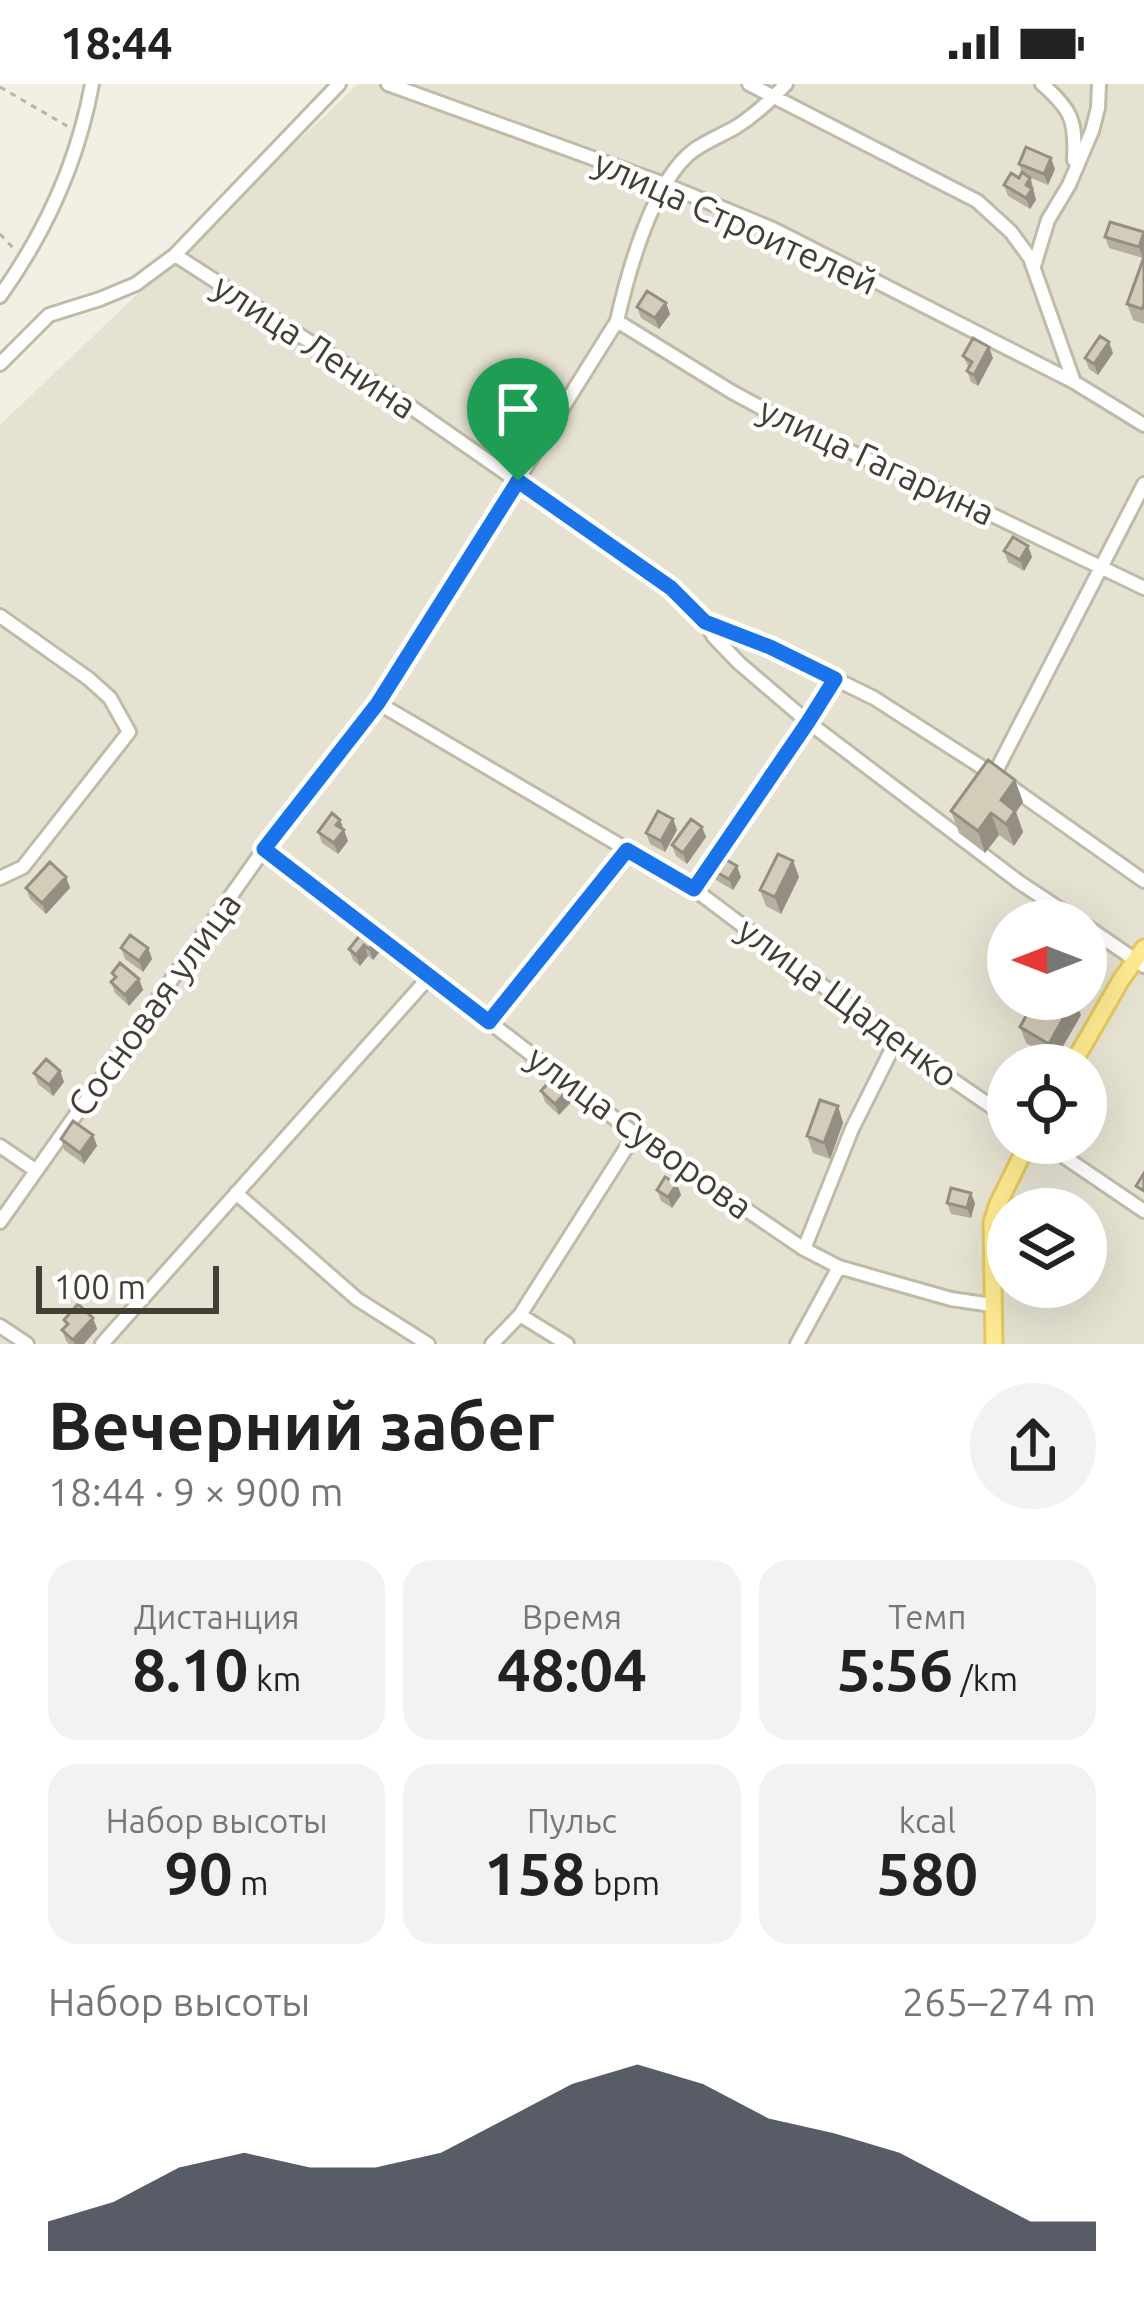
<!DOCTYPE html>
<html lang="ru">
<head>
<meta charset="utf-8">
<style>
	body { margin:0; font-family:Ubuntu,sans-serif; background:#f2f2f2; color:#222; height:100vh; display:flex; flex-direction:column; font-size:45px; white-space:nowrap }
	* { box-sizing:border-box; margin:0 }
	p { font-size:39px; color:#767676 }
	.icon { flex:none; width:66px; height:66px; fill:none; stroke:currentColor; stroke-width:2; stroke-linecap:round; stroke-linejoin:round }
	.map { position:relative; height:1260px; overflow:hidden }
	.panel { display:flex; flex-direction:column; background:#fff; flex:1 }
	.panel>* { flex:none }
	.needle { width:78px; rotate:270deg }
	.buttons { position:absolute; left:987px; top:816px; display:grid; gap:24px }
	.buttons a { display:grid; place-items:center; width:120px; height:120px; border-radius:50%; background:#fff; box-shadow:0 12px 48px #0002; font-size:60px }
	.scale { position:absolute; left:36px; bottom:30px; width:183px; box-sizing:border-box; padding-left:12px; border:6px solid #443f34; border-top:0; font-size:33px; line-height:42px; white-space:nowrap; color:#443f34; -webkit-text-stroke:9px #fff; paint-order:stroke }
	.pin { position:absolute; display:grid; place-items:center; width:102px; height:102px; color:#fff; margin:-123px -51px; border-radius:50% 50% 50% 0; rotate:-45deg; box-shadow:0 0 12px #0007 }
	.pin .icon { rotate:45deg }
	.round { display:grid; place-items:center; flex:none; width:126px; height:126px; border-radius:63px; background:#f2f2f2 }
	.headline { display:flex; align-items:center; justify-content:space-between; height:204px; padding:0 48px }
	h1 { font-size:66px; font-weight:600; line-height:90px }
	.figures { display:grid; grid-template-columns:repeat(3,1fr); gap:18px; height:204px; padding:12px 48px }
	.figures div { display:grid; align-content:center; border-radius:30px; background:#f2f2f2; text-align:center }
	.figures b { font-size:60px; font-weight:600 }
	.figures small { font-size:33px; font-weight:400 }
	.figures p { font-size:33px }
	.chart { height:336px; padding:24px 48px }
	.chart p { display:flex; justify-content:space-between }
	.chart svg { width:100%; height:216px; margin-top:12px; fill:#111827; opacity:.7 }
	.status { display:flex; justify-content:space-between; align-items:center; height:84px; padding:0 60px; background:#fff; direction:ltr }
	.status svg { height:33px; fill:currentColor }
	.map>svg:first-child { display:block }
	.residential { fill:#e6e2d2; fill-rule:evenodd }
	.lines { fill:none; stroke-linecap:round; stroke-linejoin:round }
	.minor-casing { stroke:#c0bba9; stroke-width:18 }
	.major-casing { stroke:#e3c961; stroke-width:21 }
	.path { stroke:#bfb598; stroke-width:3; stroke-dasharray:6 6; stroke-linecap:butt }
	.minor { stroke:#fff; stroke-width:12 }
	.major { stroke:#feea91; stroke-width:15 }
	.wall { fill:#b5af9f }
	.shaded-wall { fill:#948f82 }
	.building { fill:#d3ccb9; stroke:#948f82; stroke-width:3 }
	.route-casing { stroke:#fff; stroke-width:24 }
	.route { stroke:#1a73e8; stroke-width:15 }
	.labels { text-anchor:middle; stroke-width:9; stroke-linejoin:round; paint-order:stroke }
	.street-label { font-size:36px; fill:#443f34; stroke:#fff }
</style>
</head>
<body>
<div class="status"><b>18:44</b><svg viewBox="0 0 49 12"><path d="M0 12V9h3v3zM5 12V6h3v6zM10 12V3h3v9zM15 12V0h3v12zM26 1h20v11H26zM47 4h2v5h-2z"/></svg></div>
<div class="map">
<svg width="1144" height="1260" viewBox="0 0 1144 1260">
	<rect width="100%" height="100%" fill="#f2efe4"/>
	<path class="residential" d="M358 0H1144V1260H0V341ZM1008 837H1086V915H1008ZM1008 981H1086V1059H1008ZM1008 1125H1086V1203H1008Z"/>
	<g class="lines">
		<defs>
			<path id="minor" d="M388 0 664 100 773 145 1074 298 1144 341
				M749 0 977 117 1011 148 1030 174 1074 298
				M1042 0C1072 26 1076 37 1074 76
				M175 171 405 319 671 504 705 538 714 553 739 579 808 638 1019 798 1078 837
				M1034 182 1048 136 1069 101 1092 47 1098 24 1099 0
				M0 212C45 149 78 77 92 0
				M617 237 732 308 808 349 963 417 1144 504
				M0 280 49 231 100 215 136 200 175 171 339 0
				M0 532 89 595 110 614 129 648 23 783 0 794
				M708 539 770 563 874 614 994 691 1144 797
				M378 619 694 805 896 957 1008 1034
				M994 691 1144 400
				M264 765 635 1050 804 1165 839 1183 891 1198 951 1215 992 1221
				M694 805 808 638 835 595
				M1086 842 1144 882
				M489 938 627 766
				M1044 1059 1144 1127
				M0 1062 35 1086
				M236 1109 357 1215 428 1260
				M0 1138 264 765 378 619 617 237C628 188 653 96 694 66 707 57 722 51 736 43 755 31 771 16 786 0
				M804 1165 852 1045 896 957
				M520 1231 567 1260
				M0 1242 27 1260
				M102 1260 430 892
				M492 1260 520 1231 635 1050
				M797 1260 839 1183"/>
			<path id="major" d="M1072 981 1121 896 1144 864
				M994 1260 992 1138 998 1120 1028 1059"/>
		</defs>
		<use href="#minor" class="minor-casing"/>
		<use href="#major" class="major-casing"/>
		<path class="path" d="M0 3 67 42
			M0 150 15 166"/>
		<use href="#minor" class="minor"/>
		<use href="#major" class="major"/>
	</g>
	<path class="wall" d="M1019 80 1055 85 1048 101 1031 94 1036 116 1030 125 1008 112 1004 101 1019 94 1022 88Z
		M1144 148 1143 174 1109 164 1105 153Z
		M1144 173V240L1133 236 1127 220Z
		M666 219 670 230 659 245 641 234 637 223Z
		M1113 269 1098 291 1089 285 1085 274Z
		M963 272 993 274 978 302 971 298 967 287 969 284Z
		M1028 462 1032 473 1024 487 1008 478 1004 467Z
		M1015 696 1023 718 1016 728 1023 748 1014 762 999 751 985 769 959 749 951 727Z
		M673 735 677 746 665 768 650 760 646 749Z
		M340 736 348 757 338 770 322 759 318 748Z
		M702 743 706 753 687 780 676 772 672 761Z
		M793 777 799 793 781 830 766 822 760 806Z
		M712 786 741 793 733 806 716 796Z
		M66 793 70 804 46 830 30 815 26 804Z
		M382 849 386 860 373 876 368 872 360 882 353 876 349 865Z
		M121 864H148L152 875 143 888 125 875Z
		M112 889 139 895 143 906 129 922 115 909 111 898 114 895Z
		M1081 931 1055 976 1026 959 1020 943Z
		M60 987 64 998 53 1012 38 1000 34 989Z
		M570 1004 574 1015 559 1031 545 1018 541 1007Z
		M838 1022 843 1039 830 1075 813 1069 807 1052Z
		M93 1051 97 1062 84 1080 64 1066 61 1055Z
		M677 1100 681 1111 672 1124 661 1117 657 1106Z
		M947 1119H975L971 1134 951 1130Z
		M93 1234 97 1245 84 1260H69L66 1257 62 1246 66 1242 64 1236Z"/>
	<path class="shaded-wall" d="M1051 74 1055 85 1048 101 1044 90Z
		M1030 94 1036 116 1030 125 1026 114V101Z
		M1144 148V172L1143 174 1139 163Z
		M666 219 670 230 659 245 655 234Z
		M1109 258 1113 269 1098 291 1094 280Z
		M989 263 993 274 978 302 974 291Z
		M1028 462 1032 473 1024 487 1020 476Z
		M1015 696 1023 718 1016 728 1023 748 1014 762 1006 740 1001 716Z
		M991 729 999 751 985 769 978 747Z
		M673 735 677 746 665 768 661 757Z
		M340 736 348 757 338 770 334 759 336 741Z
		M702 743 706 753 687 780 683 769Z
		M793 777 799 793 781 830 775 813Z
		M737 782 741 793 733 806 729 795Z
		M66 793 70 804 46 830 42 819Z
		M382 849 386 860 373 876 369 865Z
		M364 861 368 872 360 882 356 871Z
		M148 864 152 875 143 888 139 877Z
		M139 895 143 906 129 922 125 911Z
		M1074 915 1081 931 1055 976 1049 960Z
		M60 987 64 998 53 1012 49 1001Z
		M570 1004 574 1015 559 1031 555 1020Z
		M838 1022 843 1039 830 1075 824 1059Z
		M93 1051 97 1062 84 1080 80 1069Z
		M677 1100 681 1111 672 1124 668 1113Z
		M971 1109 975 1119 971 1134 967 1124Z
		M93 1234 97 1245 84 1260H75L73 1256Z"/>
	<path class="building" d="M1026 63 1051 74 1044 90 1019 80Z
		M1022 88 1030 94 1026 101 1032 105 1026 114 1004 101 1011 89 1019 94Z
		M1110 138 1144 148 1139 163 1105 153Z
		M1144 173V220L1142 225 1127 220Z
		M647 207 666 219 655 234 637 223Z
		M1100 252 1109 258 1094 280 1085 274Z
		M973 254 989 263 974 291 967 287 972 278 963 272Z
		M1013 453 1028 462 1020 476 1004 467Z
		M988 676 1015 696 1001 716 1015 727 1006 740 991 729 978 747 951 727Z
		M658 727 673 735 661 757 646 749Z
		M332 729 340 736 336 741 344 746 334 759 318 748Z
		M691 735 702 743 683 769 672 761Z
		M778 770 793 777 775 813 760 806Z
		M720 772 737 782 729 795 712 786Z
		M50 778 66 793 42 819 26 804Z
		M370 839 382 849 369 865 364 861 356 871 349 865Z
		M130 851 148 864 139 877 121 864Z
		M120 879 139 895 125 911 111 898 116 893 112 889Z
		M1035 915H1074L1049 960 1020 943Z
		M46 975 60 987 49 1001 34 989Z
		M555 991 570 1004 555 1020 541 1007Z
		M820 1016 838 1022 824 1059 807 1052Z
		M73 1037 93 1051 80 1069 61 1055Z
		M1144 1089V1107L1136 1102Z
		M665 1093 677 1100 668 1113 657 1106Z
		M951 1104 971 1109 967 1124 947 1119Z
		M78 1220 93 1234 73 1256 62 1246 68 1240 64 1236Z"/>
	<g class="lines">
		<defs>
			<path id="route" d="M518 397 671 504 705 538 770 563 835 595 808 638 694 805 627 766 489 938 264 765 378 619Z"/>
		</defs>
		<use href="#route" class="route-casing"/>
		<use href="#route" class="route"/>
	</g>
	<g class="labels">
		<g class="street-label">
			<text transform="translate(736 138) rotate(24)" y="13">улица Строителей</text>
			<text transform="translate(315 262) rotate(33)" y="13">улица Ленина</text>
			<text transform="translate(877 377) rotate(25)" y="13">улица Гагарина</text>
			<text transform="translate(848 918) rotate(36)" y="13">улица Щаденко</text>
			<text transform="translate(154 920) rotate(-54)" y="13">Сосновая улица</text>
			<text transform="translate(640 1048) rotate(36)" y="13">улица Суворова</text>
		</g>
	</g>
</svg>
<div class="buttons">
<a><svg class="needle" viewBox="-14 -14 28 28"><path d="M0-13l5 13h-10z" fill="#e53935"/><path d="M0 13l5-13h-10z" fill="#767676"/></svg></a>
<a><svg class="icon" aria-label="locate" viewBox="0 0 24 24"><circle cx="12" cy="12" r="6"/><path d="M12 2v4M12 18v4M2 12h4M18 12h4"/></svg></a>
<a><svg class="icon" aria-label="layers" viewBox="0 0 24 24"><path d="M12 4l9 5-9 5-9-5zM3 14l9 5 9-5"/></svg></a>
</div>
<div class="scale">100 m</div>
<div class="pin" style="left:518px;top:397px;background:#1e9e55"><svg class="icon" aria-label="arrive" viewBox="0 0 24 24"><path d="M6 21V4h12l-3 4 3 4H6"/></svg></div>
</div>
<section class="panel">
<div class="headline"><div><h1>Вечерний забег</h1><p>18:44 · 9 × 900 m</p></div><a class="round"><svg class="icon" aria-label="share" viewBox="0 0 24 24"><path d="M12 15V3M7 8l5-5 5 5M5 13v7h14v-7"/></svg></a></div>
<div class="figures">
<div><p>Дистанция</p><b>8.10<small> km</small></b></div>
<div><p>Время</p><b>48:04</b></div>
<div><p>Темп</p><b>5:56<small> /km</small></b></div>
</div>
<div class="figures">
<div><p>Набор высоты</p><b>90<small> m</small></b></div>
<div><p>Пульс</p><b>158<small> bpm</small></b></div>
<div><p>kcal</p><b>580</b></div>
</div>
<div class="chart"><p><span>Набор высоты</span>265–274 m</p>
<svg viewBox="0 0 160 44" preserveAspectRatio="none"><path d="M0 44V38L10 34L20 27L30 24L40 27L50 27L60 24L70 17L80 10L90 6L100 10L110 17L120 20L130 24L140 31L150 38L160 38V44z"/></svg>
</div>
</section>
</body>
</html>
